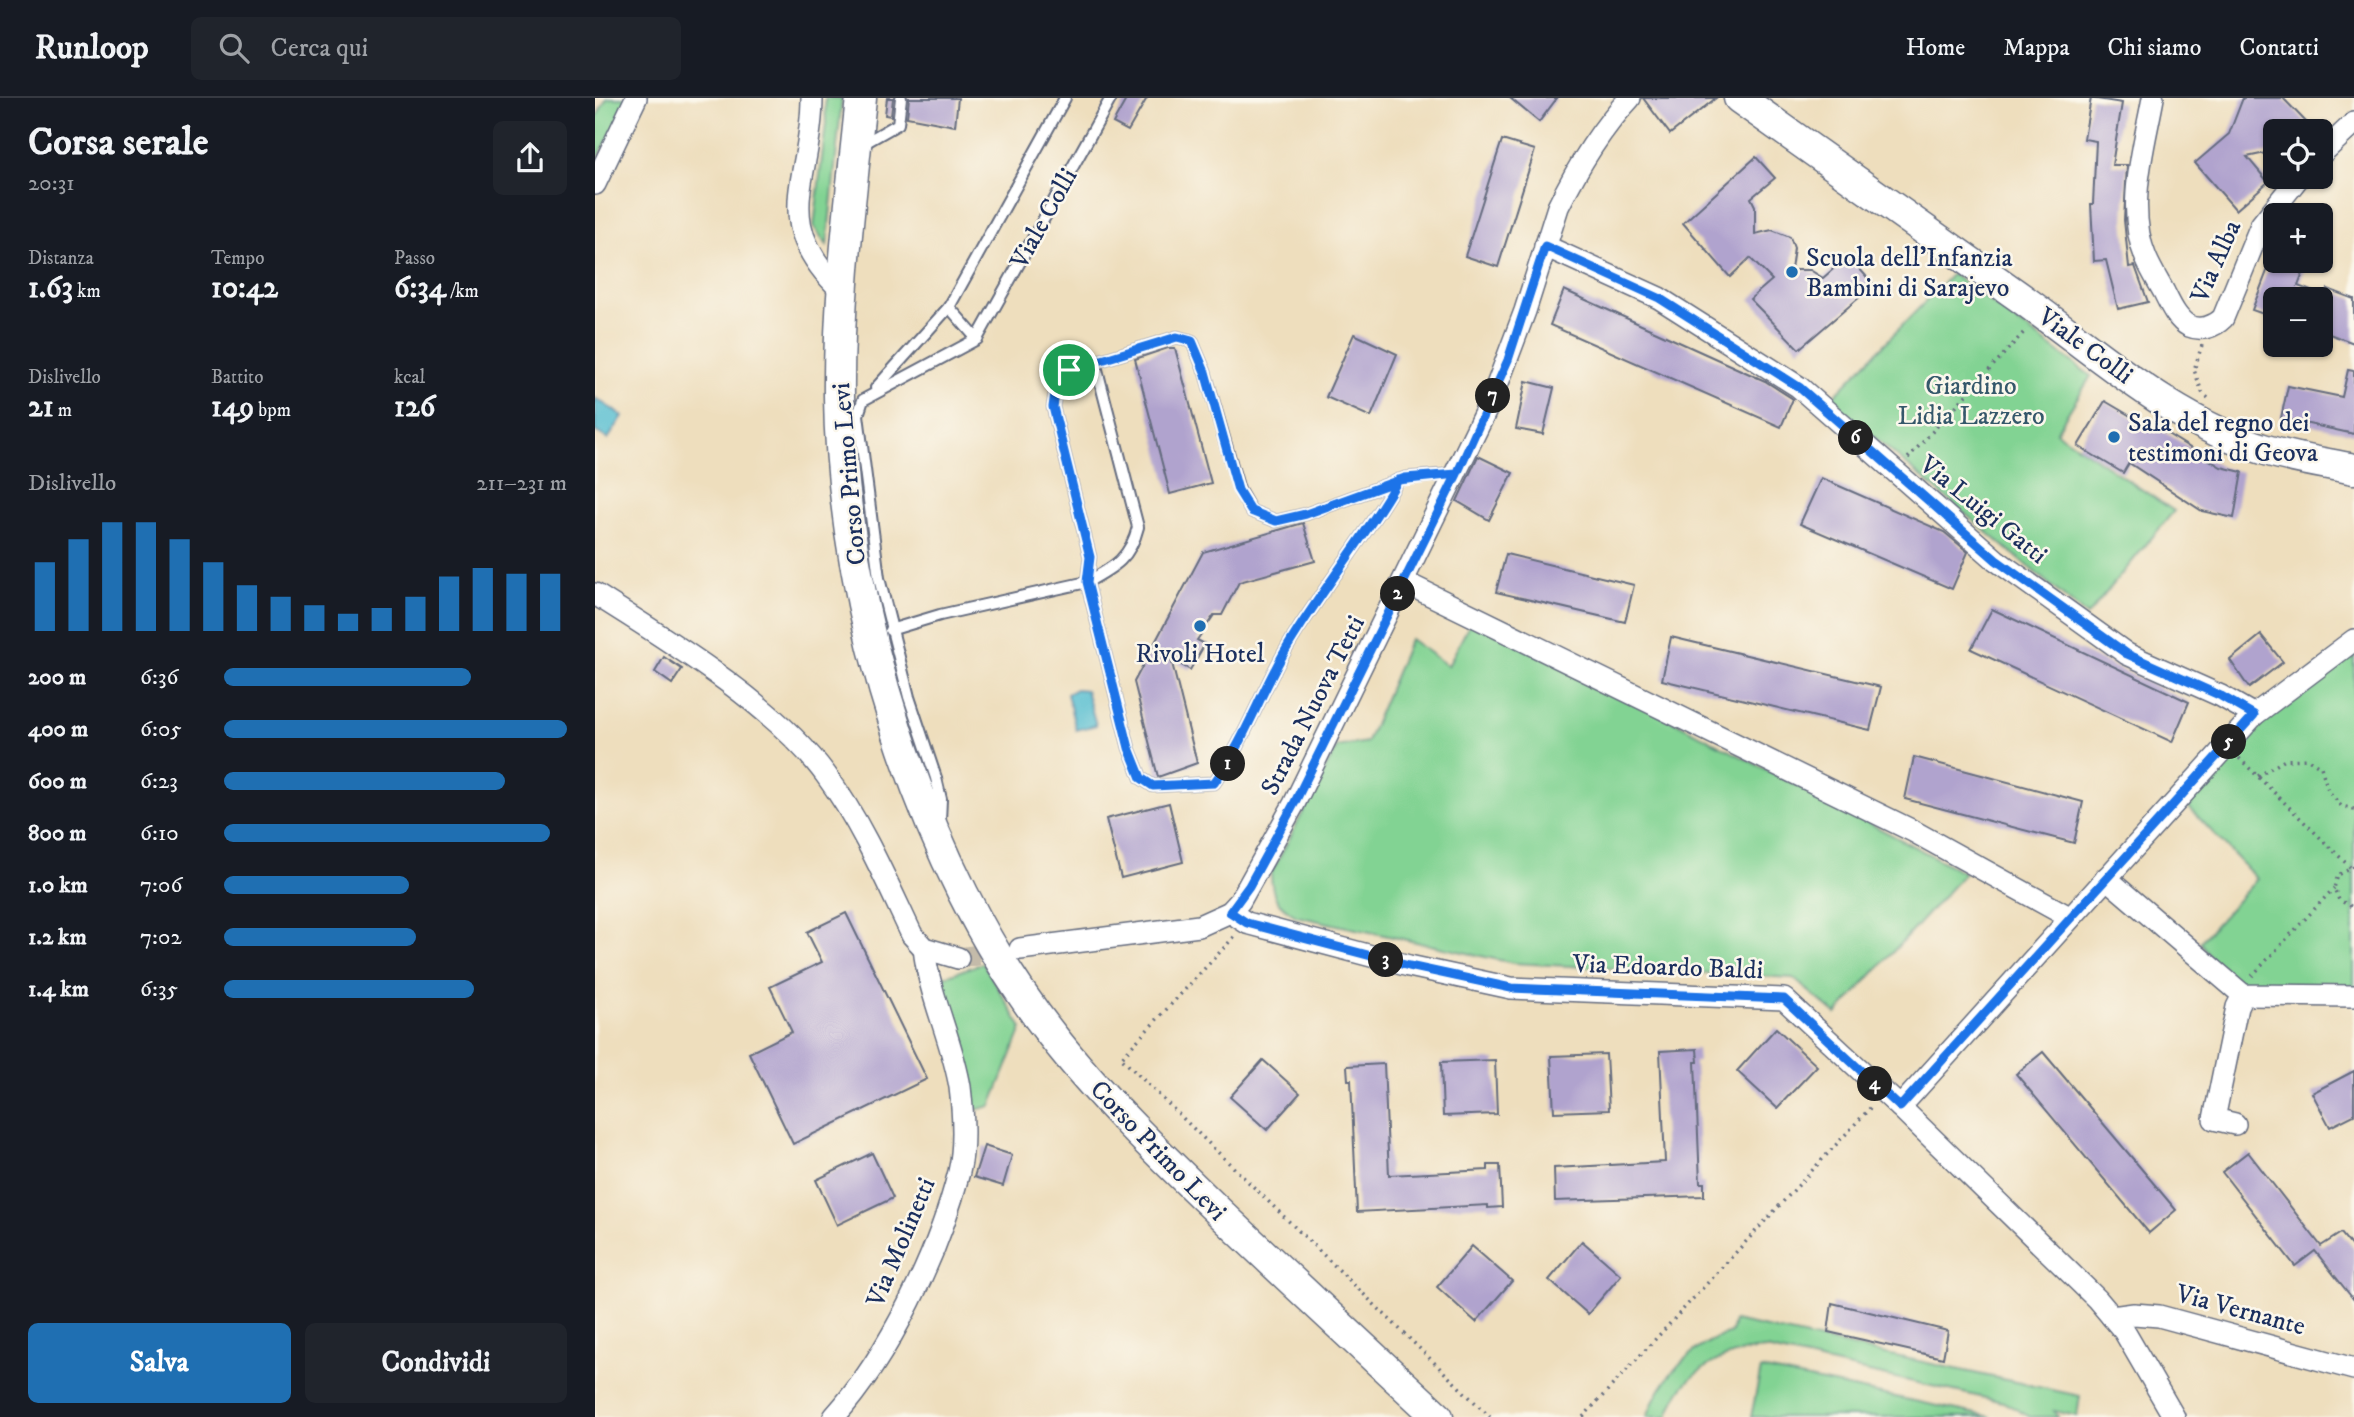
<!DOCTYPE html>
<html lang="it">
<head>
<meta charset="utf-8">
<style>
	body { margin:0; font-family:"IM FELL DW Pica",serif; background:#20242c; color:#f1f3f6; height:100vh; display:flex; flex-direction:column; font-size:26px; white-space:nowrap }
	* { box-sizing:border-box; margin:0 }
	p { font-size:23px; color:#9ea1a6 }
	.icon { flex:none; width:38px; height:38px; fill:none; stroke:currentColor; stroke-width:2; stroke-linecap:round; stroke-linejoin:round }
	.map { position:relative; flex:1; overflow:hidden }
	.panel { display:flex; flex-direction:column; background:#171b24; width:595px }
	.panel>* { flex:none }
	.controls { position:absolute; left:1668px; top:21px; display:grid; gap:14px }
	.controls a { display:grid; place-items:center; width:70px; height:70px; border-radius:10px; background:#171b24; box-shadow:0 2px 5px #0004; font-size:35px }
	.pin { position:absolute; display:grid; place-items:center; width:60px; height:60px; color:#fff; margin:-30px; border:4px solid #fff; border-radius:50%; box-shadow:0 2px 7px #0007 }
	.km { position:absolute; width:35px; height:35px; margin:-18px; border-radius:50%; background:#222; color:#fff; font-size:19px; line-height:35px; text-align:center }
	.round { display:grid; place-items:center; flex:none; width:74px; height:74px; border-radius:10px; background:#20242c }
	.headline { display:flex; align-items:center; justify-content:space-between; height:119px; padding:0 28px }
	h1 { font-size:38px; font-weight:800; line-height:52px }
	.stats { display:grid; grid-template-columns:repeat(3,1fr); gap:10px; height:119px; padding:7px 28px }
	.stats div { display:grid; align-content:center }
	.stats b { font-size:30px; font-weight:800 }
	.stats small { font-size:19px; font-weight:400 }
	.stats p { font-size:19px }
	.chart { height:196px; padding:14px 28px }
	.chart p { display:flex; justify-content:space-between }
	.chart svg { width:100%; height:126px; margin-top:7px; stroke:#1f6fb2; stroke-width:6 }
	.primary-button { display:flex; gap:14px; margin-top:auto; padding:14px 28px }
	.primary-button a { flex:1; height:80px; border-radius:10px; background:#1f6fb2; color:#fff; font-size:28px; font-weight:800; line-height:80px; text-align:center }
	.primary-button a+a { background:#20242c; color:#f1f3f6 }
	ul { padding:0 28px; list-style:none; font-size:23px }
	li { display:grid; grid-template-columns:112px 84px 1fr; align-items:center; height:52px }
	li i { height:18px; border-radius:9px; background:#1f6fb2 }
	header { display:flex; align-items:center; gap:42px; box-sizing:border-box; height:98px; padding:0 35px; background:#171b24; border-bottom:2px solid #363941 }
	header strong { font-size:33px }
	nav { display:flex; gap:38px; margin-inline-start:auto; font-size:24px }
	.search { width:490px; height:63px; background:#20242c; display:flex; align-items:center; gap:18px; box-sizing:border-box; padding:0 24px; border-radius:10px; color:#9ea1a6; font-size:26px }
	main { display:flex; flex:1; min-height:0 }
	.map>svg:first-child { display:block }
	.green { fill:#82d393; stroke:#4e8178; stroke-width:2 }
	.water { fill:#54bdd0; stroke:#387697; stroke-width:2 }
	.building { fill:#b0a3ce }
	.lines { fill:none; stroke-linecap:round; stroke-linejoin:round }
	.street-tunnel { stroke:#c4bbaa; stroke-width:21; stroke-dasharray:21 10; stroke-linecap:butt }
	.lane-casing { stroke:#656c7f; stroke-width:14 }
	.street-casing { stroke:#656c7f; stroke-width:24 }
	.secondary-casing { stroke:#656c7f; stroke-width:33 }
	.path { stroke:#656c7f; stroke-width:3.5; stroke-dasharray:2 5; stroke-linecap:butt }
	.lane { stroke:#fff; stroke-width:10 }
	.street { stroke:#fff; stroke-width:21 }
	.secondary { stroke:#fff; stroke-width:30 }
	.route-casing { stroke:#fff; stroke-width:14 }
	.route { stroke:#1a73e8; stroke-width:9 }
	.poi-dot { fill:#1f6fb2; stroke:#fbf7ec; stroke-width:2.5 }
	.labels { text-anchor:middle; stroke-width:5; stroke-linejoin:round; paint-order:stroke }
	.street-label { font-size:26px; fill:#1b2f5e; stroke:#fbf7ec }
	.poi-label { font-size:26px; fill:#1b2f5e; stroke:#fbf7ec; text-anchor:start }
	.park-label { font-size:26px; fill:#35586b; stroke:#fbf7ec }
</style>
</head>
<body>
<header>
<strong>Runloop</strong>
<div class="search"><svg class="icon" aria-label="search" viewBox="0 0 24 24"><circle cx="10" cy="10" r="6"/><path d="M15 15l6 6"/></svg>Cerca qui</div>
<nav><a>Home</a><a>Mappa</a><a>Chi siamo</a><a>Contatti</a></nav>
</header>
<main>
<section class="panel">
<div class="headline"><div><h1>Corsa serale</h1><p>20:31</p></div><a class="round"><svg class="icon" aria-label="share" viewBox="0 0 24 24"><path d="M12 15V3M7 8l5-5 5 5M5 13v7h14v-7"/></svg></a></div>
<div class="stats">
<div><p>Distanza</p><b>1.63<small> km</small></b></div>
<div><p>Tempo</p><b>10:42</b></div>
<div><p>Passo</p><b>6:34<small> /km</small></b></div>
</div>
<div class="stats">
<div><p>Dislivello</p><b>21<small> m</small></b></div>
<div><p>Battito</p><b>149<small> bpm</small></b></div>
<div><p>kcal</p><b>126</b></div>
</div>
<div class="chart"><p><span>Dislivello</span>211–231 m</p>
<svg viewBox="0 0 160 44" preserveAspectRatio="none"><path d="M5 44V20M15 44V12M25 44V6M35 44V6M45 44V12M55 44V20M65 44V28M75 44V32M85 44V35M95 44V38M105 44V36M115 44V32M125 44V25M135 44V22M145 44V24M155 44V24"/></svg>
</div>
<ul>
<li><b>200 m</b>6:36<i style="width:72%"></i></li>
<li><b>400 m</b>6:05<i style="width:100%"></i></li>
<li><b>600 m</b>6:23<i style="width:82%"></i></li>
<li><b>800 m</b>6:10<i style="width:95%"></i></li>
<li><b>1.0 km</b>7:06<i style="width:54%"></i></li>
<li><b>1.2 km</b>7:02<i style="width:56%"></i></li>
<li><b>1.4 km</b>6:35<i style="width:73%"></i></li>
</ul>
<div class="primary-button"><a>Salva</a><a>Condividi</a></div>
</section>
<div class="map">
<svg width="1759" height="1319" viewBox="0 0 1759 1319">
	<rect width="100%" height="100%" fill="#fbf7ec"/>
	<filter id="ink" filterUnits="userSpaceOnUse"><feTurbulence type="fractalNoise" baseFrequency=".0143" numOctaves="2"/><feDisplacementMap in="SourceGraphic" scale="14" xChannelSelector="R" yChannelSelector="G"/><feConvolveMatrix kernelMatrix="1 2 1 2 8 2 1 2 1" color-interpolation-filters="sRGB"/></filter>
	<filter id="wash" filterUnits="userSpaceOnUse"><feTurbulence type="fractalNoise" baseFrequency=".00686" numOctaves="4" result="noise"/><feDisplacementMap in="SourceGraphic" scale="28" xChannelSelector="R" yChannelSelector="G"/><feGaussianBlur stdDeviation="1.57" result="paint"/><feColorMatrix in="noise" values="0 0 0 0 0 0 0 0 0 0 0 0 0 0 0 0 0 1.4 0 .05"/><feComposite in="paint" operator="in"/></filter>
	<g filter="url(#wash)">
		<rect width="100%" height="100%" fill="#eedebd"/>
		<g class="green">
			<path d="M12,0h24l-36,65v-43z"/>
			<path d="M230,0h17l-15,147 -13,-18 12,-104z"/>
			<path d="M1357,176l139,102 -35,56 118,79 -87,105 -257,-216z"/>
			<path d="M878,519l492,256 -129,141 -43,-36 -280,-15 -217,-47c-20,-12 -24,-19 -25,-42l66,-127 30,-5 43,-103 38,27z"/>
			<path d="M1759,542v355l-121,-5 -33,-48 57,-63 -78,-82 75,-82z"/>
			<path d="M388,865l39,65 -31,78 -20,5 -7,-73 -30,-58z"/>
			<path d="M1139,1223l346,75 -3,20 -23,-5 4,6h-28l-27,-15 -237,-53c-43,2 -86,24 -98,68h-21c14,-39 43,-72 84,-84z"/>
			<path d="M1166,1271l230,48h-240z"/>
		</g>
		<g class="water">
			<path d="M0,300l28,18 -15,23 -13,-8z"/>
			<path d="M481,591l10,1 10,35 -20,5 -9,-36z"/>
		</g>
		<g id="blocks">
			<g class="building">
				<path d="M292,0h6l-2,18 -6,-1z"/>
				<path d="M314,0h49l-3,28 -48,-9z"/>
				<path d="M532,0h20l-19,33 -15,-8z"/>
				<path d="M915,0h47l-18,24z"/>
				<path d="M1048,0h73l-46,36z"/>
				<path d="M1496,0l31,5 -10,62h15l-3,55 5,47 6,-1 13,36 -30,7 -12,-49 -12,1 -3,-57h2l3,-63 -12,-2z"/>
				<path d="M1648,0h40l24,25 -10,8h-22v20l-28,6 21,25 -32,28 -41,-47 34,-29z"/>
				<path d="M907,42l33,10 -37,117 -33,-11z"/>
				<path d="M1161,59l19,21 -24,20 4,8v28l17,-4 18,7 4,11 -3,22h19l13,8 25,-22 26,29 -75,64 -49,-50 22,-19 -22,-22 -20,19 -47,-54z"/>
				<path d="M1676,163h37l-10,25 26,10 4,-7 26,10v44l-33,-12v-32h-46v19l-23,-8z"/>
				<path d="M969,192l201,91 28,18 -12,28 -231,-102z"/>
				<path d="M759,236l43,20 -26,63 -45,-20z"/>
				<path d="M573,250h7l36,135 -41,11 -35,-135z"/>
				<path d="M1753,272l6,1v63l-73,-16 7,-32 54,11z"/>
				<path d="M931,283l28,7 -11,46 -27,-5z"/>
				<path d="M1510,303l51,30 2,-3 63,39 21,5 -8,46 -32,-7 -73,-48 -6,10 -45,-27z"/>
				<path d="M883,358l35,17 -24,47 -32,-19z"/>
				<path d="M1226,380l123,54 24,20 -16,37 -152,-65z"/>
				<path d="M708,425l12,38 -76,21 -17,33h-8l-17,25 8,4 -15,26 -19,-11 26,104 -39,14 -24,-95 69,-130z"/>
				<path d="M911,456l128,31 -9,37 -129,-30z"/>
				<path d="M1397,511l197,93 -17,40 -201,-93z"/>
				<path d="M1666,537l22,27 -34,26 -19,-28z"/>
				<path d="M1076,539l210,50 -11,43 -208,-50z"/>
				<path d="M69,559l18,12 -10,15 -17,-12z"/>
				<path d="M1319,659l169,45 -9,41 -169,-44z"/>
				<path d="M574,705l14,59 -62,16 -15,-59z"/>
				<path d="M251,815l81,166 -134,65 -44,-91 43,-21 -22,-45 52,-25 -15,-30z"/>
				<path d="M1181,930l41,38 -40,42 -40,-37z"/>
				<path d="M1102,951l1,13h-3l5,121h4v13l-149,5 -1,-33 111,-6 -5,-111z"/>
				<path d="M1448,954l133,158 -27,23 -133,-159z"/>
				<path d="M1011,956l3,56 -55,2 -3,-56z"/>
				<path d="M668,962l37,33 -33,37 -37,-33z"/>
				<path d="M900,962l2,54 -54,2 -2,-54z"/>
				<path d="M789,966l5,111 99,-5v-5h12l2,42 -14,1v-3l-131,7 -6,-132h-3l-1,-14z"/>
				<path d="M1759,973v44l-24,12 -18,-34z"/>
				<path d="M389,1048l28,9 -9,31 -29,-9z"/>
				<path d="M1653,1054l73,94 20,-13 13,16v51l-39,-49 -20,15 -73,-94z"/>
				<path d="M277,1055l21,45 -56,27 -21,-45z"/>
				<path d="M987,1143l39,34 -33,39 -39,-34z"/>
				<path d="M877,1148l40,35 -36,41 -39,-35z"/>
				<path d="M1237,1205l116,28 -5,27 -115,-26z"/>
			</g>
		</g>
	</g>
	<g filter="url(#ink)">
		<use href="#blocks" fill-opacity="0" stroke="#656c7f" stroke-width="2"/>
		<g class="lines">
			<path class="street-tunnel" d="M363,860l49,-7"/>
			<defs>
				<g id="lane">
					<path d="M470,0l-116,209 28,32 134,-241"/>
					<path d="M266,47l37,-21 3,-26"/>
					<path d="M500,264l43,165c-8,32 -24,40 -51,55l42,166 12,30 12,8 61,-3c31,-42 47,-92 74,-137 34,-57 77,-108 110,-166"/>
					<path d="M281,290l73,-81"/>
					<path d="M295,532l50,-15 147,-33 3,-25 -37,-150 4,-26 12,-11 108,-33 15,4 13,31 34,118 12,21 25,10 30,-7 99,-36 49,-4"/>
					<path d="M345,723l1,-22 -5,-21 -27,-81 -30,-119 -21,-163 5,-15 114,-61"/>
				</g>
				<g id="street">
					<path d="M217,0c0,83 -44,122 29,192"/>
					<path d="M1558,0c-9,50 -28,111 -7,160 5,12 12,23 18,34 6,12 13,28 25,34 12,5 25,1 34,-8l38,-93 38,-48"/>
					<path d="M1726,56l33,-31"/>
					<path d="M0,86l41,-86"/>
					<path d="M950,148l114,52 140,89 197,173 131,94 94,42 33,19"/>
					<path d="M809,484l509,249 156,86"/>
					<path d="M0,496c73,46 180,111 231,181 36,49 60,105 86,160l12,13 34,10"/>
					<path d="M1511,780l137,117 111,1"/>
					<path d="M635,814l17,11 162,43 102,22 273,11 116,108 197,192 27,32 50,86"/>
					<path d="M425,851l179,-23 31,-14 10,-11 54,-97 199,-408 32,-85 33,-104c19,-39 42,-77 72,-109"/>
					<path d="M1305,1009l354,-392 100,-75"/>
					<path d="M1640,1026l-21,-5 23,-112 6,-12"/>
					<path d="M1517,1219l22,-3 25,2 195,53"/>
					<path d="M239,1319c55,-61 105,-165 125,-245 6,-25 4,-60 1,-85 -8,-48 -31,-91 -36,-139"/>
				</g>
				<g id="secondary">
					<path d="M266,0c-10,99 -23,198 -22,298 2,209 82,473 212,638 49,63 106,118 163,173 74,71 149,140 224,210"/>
					<path d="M1144,0c91,65 182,129 272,193 82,57 157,130 255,159 29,9 59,13 88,19"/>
				</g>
			</defs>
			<use href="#lane" class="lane-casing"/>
			<use href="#street" class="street-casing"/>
			<use href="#secondary" class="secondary-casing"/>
			<g class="path">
				<path d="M1607,247l-8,25 8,22 9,9"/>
				<path d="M1313,360l118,-128"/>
				<path d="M1644,660l111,109"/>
				<path d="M1663,678l27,-16 23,-1 13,8 7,23 13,16 13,3"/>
				<path d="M1759,769l-16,8 -4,13 5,12 15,8"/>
				<path d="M639,839l-113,121 369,359"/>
				<path d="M1657,878l82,-88"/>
				<path d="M988,1319l288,-310"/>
			</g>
			<use href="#lane" class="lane"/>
			<use href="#street" class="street"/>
			<use href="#secondary" class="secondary"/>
		</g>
	</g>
	<g class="lines" filter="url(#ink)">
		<defs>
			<path id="route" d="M474,272l-12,11 -4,26 37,150 -3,25 42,166 12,30 12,8 61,-3c31,-42 47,-92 74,-137 34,-57 77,-108 110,-166l59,-6 -163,330 -45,82 -19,26 17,11 162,43 102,22 273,11 116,108 354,-392 -33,-19 -94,-42 -131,-94 -197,-173 -140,-89 -114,-52 -37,114 -51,114 -52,4 -99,36 -30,7 -25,-10 -13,-21 -33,-118 -13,-31 -15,-4 -108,33"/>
		</defs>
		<use href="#route" class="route-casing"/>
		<use href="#route" class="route"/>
	</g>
	<g class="poi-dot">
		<circle cx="1197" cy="174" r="7"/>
		<circle cx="1519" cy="339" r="7"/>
		<circle cx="605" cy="528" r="7"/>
	</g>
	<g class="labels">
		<g class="street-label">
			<text transform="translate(448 120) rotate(-61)" y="9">Viale Colli</text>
			<text transform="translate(1620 163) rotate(-66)" y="9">Via Alba</text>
			<text transform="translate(1491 247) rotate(36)" y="9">Viale Colli</text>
			<text transform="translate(253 376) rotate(-95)" y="9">Corso Primo Levi</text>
			<text transform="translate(1389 411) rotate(39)" y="9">Via Luigi Gatti</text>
			<text transform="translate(717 607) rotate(-63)" y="9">Strada Nuova Tetti</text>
			<text transform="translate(1073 868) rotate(2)" y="9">Via Edoardo Baldi</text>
			<text transform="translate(564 1052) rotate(46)" y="9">Corso Primo Levi</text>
			<text transform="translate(305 1144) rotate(-67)" y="9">Via Molinetti</text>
			<text transform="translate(1646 1211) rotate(15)" y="9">Via Vernante</text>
		</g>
		<g class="poi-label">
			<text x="1211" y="168">Scuola dell'Infanzia<tspan x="1211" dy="30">Bambini di Sarajevo</tspan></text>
			<text x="1533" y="333">Sala del regno dei<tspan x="1533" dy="30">testimoni di Geova</tspan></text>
			<text x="605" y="564" text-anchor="middle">Rivoli Hotel</text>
		</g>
		<g class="park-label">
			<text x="1376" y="296">Giardino<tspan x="1376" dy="30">Lidia Lazzero</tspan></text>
		</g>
	</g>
</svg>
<div class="controls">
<a><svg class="icon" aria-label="locate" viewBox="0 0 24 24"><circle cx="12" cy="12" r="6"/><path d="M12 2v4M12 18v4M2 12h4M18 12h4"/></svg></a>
<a>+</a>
<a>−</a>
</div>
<div class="pin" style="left:474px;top:272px;background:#1e9e55"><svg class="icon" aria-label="arrive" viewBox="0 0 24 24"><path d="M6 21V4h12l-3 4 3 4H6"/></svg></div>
<b class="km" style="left:633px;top:666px">1</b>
<b class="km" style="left:803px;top:496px">2</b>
<b class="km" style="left:791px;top:862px">3</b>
<b class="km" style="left:1280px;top:986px">4</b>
<b class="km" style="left:1634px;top:644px">5</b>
<b class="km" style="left:1261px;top:340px">6</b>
<b class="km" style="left:898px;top:298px">7</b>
</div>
</main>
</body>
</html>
